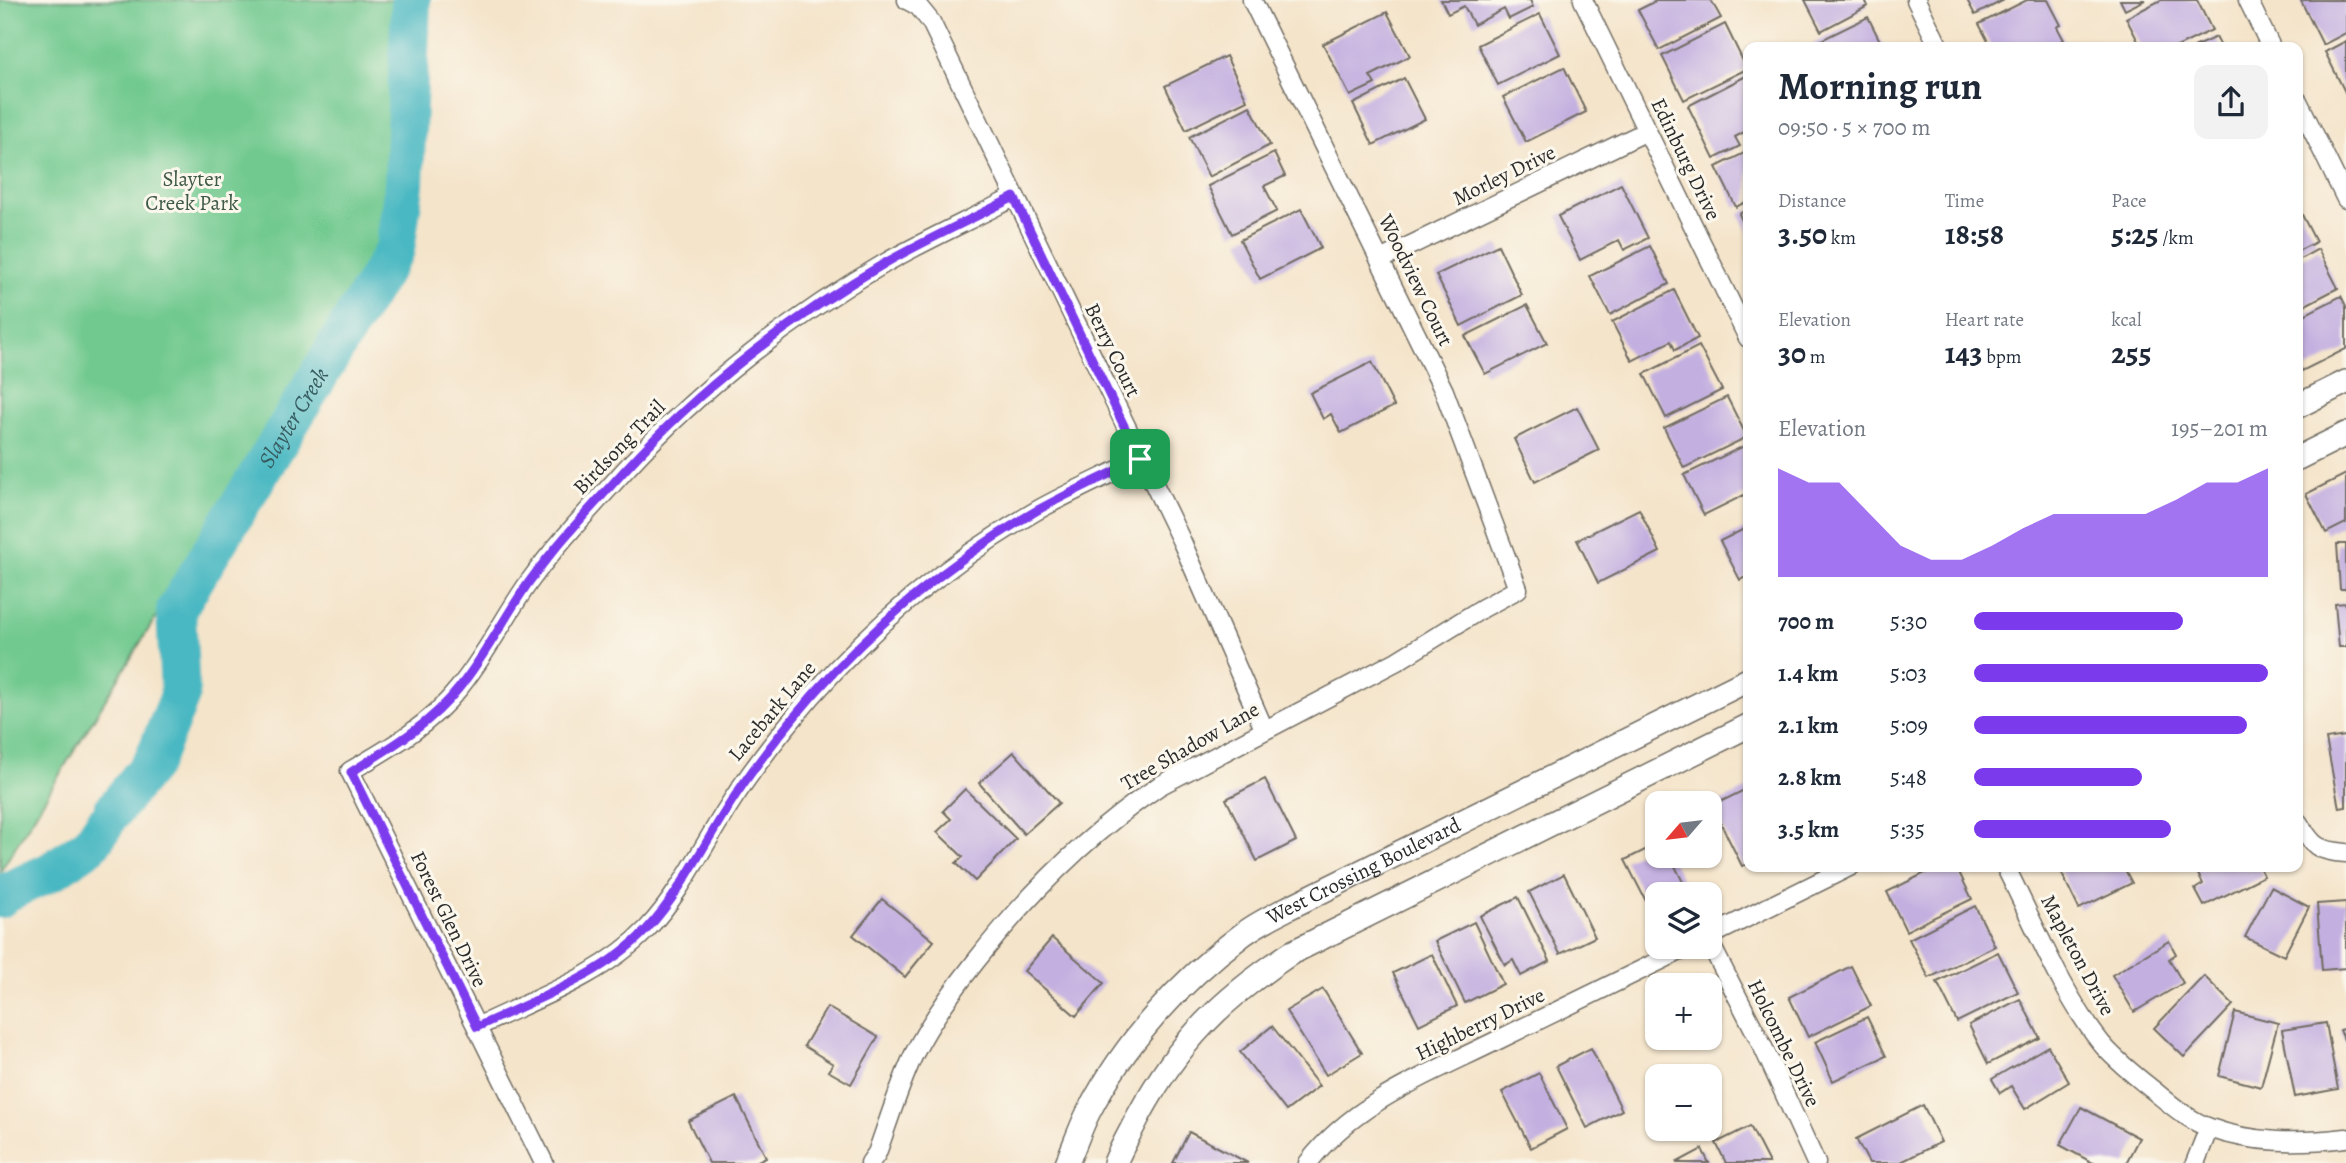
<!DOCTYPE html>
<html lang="en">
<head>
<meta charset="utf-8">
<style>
	body { margin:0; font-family:Alegreya,serif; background:#f2f2f3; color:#1f2937; height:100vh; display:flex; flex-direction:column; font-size:26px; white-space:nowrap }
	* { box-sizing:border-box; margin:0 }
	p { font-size:23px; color:#747a83 }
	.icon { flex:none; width:38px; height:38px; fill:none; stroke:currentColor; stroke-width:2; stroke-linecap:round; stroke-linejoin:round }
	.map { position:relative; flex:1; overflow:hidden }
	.panel { position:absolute; left:1743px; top:42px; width:560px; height:830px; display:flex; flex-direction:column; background:#fff; border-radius:14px; box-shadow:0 2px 5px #0004 }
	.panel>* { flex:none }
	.needle { width:46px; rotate:242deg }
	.controls { position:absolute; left:1645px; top:791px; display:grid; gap:14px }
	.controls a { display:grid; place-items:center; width:77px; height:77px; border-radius:14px; background:#fff; box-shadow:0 2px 5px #0004; font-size:35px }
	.pin { position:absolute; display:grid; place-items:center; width:60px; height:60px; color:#fff; margin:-30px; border-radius:14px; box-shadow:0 4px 10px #0006 }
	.round { display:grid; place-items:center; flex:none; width:74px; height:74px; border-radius:14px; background:#f2f2f3 }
	.head { display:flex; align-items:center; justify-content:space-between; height:119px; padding:0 35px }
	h1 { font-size:38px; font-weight:700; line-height:52px }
	.metrics { display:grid; grid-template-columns:repeat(3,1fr); gap:10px; height:119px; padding:7px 35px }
	.metrics div { display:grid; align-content:center }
	.metrics b { font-size:30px; font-weight:700 }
	.metrics small { font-size:19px; font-weight:400 }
	.metrics p { font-size:19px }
	.chart { height:196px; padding:14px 35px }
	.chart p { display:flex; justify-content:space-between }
	.chart svg { width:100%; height:126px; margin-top:7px; fill:#7c3aed; opacity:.7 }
	ul { padding:0 35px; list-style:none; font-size:23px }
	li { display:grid; grid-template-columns:112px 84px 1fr; align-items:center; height:52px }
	li i { height:18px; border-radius:9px; background:#7c3aed }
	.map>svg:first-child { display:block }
	.green { fill:#71c98f; stroke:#4e7a5d; stroke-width:2 }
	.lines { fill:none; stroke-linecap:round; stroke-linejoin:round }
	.river { stroke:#4ab8c2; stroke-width:40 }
	.building { fill:#c4b0e0 }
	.minor-casing { stroke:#716c63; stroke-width:21 }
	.tertiary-casing { stroke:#716c63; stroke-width:26 }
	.minor { stroke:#fff; stroke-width:18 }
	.tertiary { stroke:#fff; stroke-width:23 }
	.route-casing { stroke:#fff; stroke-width:14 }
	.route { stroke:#7c3aed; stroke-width:9 }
	.labels { text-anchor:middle; stroke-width:6; stroke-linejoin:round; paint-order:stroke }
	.street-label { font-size:21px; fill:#2b2b2b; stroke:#fbf7ec }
	.park-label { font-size:21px; fill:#405a49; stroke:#fbf7ec }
	.water-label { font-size:23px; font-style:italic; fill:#365c60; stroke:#fbf7ec }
</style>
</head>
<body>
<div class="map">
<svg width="2346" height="1163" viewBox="0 0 2346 1163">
	<rect width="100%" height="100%" fill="#fbf7ec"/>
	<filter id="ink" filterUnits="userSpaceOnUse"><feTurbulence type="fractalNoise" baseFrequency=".0143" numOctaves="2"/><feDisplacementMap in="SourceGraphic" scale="14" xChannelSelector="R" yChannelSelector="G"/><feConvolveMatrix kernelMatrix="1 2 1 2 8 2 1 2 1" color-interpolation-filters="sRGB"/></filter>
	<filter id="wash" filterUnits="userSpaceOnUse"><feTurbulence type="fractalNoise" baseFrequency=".00686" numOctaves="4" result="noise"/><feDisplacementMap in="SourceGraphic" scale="28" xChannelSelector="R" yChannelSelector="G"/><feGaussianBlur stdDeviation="1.57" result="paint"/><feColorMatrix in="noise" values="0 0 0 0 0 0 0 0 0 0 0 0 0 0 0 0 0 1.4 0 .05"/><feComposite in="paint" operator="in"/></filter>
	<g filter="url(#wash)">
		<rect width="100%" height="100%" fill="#f4e4ca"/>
		<path class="green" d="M0,0h402l-11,233 -391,639z"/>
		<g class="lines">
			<g class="river">
				<path id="s1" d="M113,811l40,-49 27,-66 -4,-86 219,-360 9,-65 7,-185"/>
				<path d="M0,898l3,-4 49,-23 39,-27 14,-21"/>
			</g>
		</g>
		<g id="blocks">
			<g class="building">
				<path d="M1441,0h89l3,7 -24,12 -5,-10 -30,16 -10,-19 -16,8z"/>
				<path d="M1658,0h53l10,18 -62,32 -21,-40z"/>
				<path d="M1805,0h60l3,6 -47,25z"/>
				<path d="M1967,0h37l-29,15z"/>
				<path d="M2027,0h21l13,25 -4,2 7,13 -15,7h-58l-12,-23z"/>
				<path d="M2120,0h25l-20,10z"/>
				<path d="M2161,0h36l15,30 -35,17h-36l-15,-29z"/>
				<path d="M2303,0h43v33l-23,12 -22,-44z"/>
				<path d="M1387,12l23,44 -40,20 5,8 -25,12 -27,-52z"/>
				<path d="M1540,14l20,40 -62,31 -20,-40z"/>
				<path d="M1868,17l15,30h-69l-1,-3z"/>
				<path d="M1725,24l22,45 -63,31 -22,-44z"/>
				<path d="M2216,37l5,10h-27z"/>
				<path d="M2346,41v53l-21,-42z"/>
				<path d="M1226,56l21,44 -61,30 -21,-44z"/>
				<path d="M1564,67l22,45 -60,30 -23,-45z"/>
				<path d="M1748,75v55l-13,7 5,9 -26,13 -26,-53z"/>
				<path d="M1404,78l21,41 -52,26 -20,-41z"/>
				<path d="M1250,106l20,39 -61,32 -20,-40z"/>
				<path d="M1748,151v50l-12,6 -20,-40z"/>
				<path d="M1274,153l11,23 -21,10 13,25 -45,23 -24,-48z"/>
				<path d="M1621,184l27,54 -24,12 -5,-10 -39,20 -22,-44z"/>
				<path d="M2298,207l18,35 -18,9z"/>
				<path d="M1301,209l20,39 -61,31 -20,-39z"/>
				<path d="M1748,209v24l-9,-19z"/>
				<path d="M1498,245l24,50 -61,31 -25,-51z"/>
				<path d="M1650,246l19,38 -59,31 -20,-39z"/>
				<path d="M2318,249l20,39 -40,21v-49z"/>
				<path d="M1674,290l24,48 -23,12 -4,-9 -39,20 -20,-39z"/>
				<path d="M2341,296l5,10v43l-44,22 -4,-9v-44z"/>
				<path d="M1527,305l20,38 -62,31 -20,-38z"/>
				<path d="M1699,346l23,44 -56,28 -22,-44z"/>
				<path d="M1372,362l22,44 -53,27 -10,-19 -8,5 -13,-26z"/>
				<path d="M1727,397l20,40 -63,31 -20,-40z"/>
				<path d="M1577,407l22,43 -64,32 -21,-43z"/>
				<path d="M1748,444v59l-4,-8 -40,20 -20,-40z"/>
				<path d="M2346,474v49l-20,10 -20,-39z"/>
				<path d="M1639,509l21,43 -62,31 -21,-43z"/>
				<path d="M1748,527v49l-8,4 -20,-39z"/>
				<path d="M2337,544h9v45h-6z"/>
				<path d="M2346,603v44h-7l-4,-43z"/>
				<path d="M2346,736v71l-7,1 -13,-69z"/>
				<path d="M1014,752l45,51 -35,31 -45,-51z"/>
				<path d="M1265,779l31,62 -39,20 -31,-62z"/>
				<path d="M1748,788v76l-6,2 -30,-60z"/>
				<path d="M965,789l51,50 -41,42 -19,-18 7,-6 -26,-25 14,-13 -8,-8z"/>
				<path d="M1657,844v12h13l18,36 -31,2v14l-6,3 -26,-51z"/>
				<path d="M1939,866h17l16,33 -66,32 -19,-39z"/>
				<path d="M2068,866h55l9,17 -53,26 -19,-39z"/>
				<path d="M2194,866h65l5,10 -60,30 -9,-17 8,-5z"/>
				<path d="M1564,874l31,63 -35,17 -31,-62z"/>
				<path d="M2271,887l38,20 -25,49 -39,-19z"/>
				<path d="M1518,897l32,64 -29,15 -8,-16 -8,5 -25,-49z"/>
				<path d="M882,899l52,42 -29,36 -52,-42z"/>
				<path d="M2346,902v66l-24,2 -5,-66z"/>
				<path d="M1975,906l20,40 -66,32 -20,-39z"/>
				<path d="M1474,922l29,62 -38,19 -30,-62z"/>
				<path d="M1052,938l52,45 -28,33 -52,-45z"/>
				<path d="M2169,941l7,13 -7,5 14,24 -49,29 -22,-37z"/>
				<path d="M1998,952l20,40 -61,30 -20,-40z"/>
				<path d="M1432,954l25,52 -38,19 -26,-52z"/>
				<path d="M1851,966l20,40 -63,31 -19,-40z"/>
				<path d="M2204,976l29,29 -49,52 -30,-29z"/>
				<path d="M1323,989l39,64 -36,22 -40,-64z"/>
				<path d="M2020,999l20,39 -52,26 -19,-39z"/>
				<path d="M827,1007l51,30 -27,47 -23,-13 5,-7 -29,-18z"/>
				<path d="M2235,1012l43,11 -17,64 -42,-11z"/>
				<path d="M1867,1017l19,39 -53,25 -18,-39z"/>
				<path d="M2326,1023l12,66 -43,8 -13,-67z"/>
				<path d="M1272,1026l47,60 -33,25 -46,-59z"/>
				<path d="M2346,1028v17l-6,-15z"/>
				<path d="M2048,1046l21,36 -44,27 -14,-23 -11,7 -8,-14z"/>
				<path d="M1591,1048l31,62 -35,18 -31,-62z"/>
				<path d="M1539,1073l28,56 -36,19 -29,-56z"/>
				<path d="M736,1097l30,60 -12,6h-45l-21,-42z"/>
				<path d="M1923,1105l18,37 -42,21h-30l-13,-24z"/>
				<path d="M2081,1107l58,31 -13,25h-33l-33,-18z"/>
				<path d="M1750,1126l19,37h-43l-10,-20z"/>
				<path d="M1189,1132l59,31h-75z"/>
				<path d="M1702,1149l7,14h-33z"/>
			</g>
		</g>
	</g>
	<g filter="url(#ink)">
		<use href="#blocks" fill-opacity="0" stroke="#716c63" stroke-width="2"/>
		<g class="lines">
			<defs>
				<g id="minor">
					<path d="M907,0l11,6 13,16 251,520 82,187"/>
					<path d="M1583,0l165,338"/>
					<path d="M1916,0l23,47"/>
					<path d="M2248,0l23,47"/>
					<path d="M2298,101l48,98"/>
					<path d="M1380,260l267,-129"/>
					<path d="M2298,822c15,24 19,29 48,31"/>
					<path d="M2005,866c29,57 57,128 96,177 14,17 31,30 47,43 19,15 39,34 62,42 43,16 91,15 136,10"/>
					<path d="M1710,936l141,-70"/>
					<path d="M1710,943l53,104 53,116"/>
					<path d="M477,1027c57,-28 125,-51 170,-98 32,-34 54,-79 79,-119 25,-40 55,-78 86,-114 64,-74 140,-136 224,-185 34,-19 70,-35 105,-52"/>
					<path d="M544,1163l-194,-392c40,-23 80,-46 109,-83 27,-33 46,-72 70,-106 29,-40 64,-76 97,-113 74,-81 166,-152 261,-207 41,-23 85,-43 127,-65"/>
					<path d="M870,1163l7,-10c12,-33 22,-67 37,-99 17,-34 39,-64 62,-93 53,-68 112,-127 183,-175l238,-125 86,-53 35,-19 -74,-198 -192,-391"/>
					<path d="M1308,1163c47,-62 124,-90 192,-124 62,-31 125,-61 188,-92"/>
					<path d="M2195,1163l14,-35"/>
				</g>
				<g id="tertiary">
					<path d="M2298,406l48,-24"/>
					<path d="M2298,458l48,-24"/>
					<path id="s2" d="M1067,1163c7,-16 13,-34 21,-50 36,-70 91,-131 154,-178 14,-11 31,-19 46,-27l460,-228"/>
					<path d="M1115,1163c7,-17 16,-32 24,-48 40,-74 83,-116 152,-162l457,-227"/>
				</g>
			</defs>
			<use href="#minor" class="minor-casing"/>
			<use href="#tertiary" class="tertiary-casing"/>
			<use href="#minor" class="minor"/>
			<use href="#tertiary" class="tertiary"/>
		</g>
	</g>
	<g class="lines" filter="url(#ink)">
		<defs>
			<path id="route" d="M1014,197l126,262c-34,17 -70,33 -104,52 -84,49 -160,112 -224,185 -31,36 -61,74 -86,114 -25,40 -47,85 -79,119 -44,47 -113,71 -170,98l-126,-255c39,-24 79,-47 108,-84 27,-33 46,-72 70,-106 29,-40 64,-76 97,-113 74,-81 166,-152 261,-207 41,-23 85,-43 127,-65z"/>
		</defs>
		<use href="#route" class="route-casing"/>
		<use href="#route" class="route"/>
	</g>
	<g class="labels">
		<g class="street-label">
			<text transform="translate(1686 159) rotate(64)" y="7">Edinburg Drive</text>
			<text transform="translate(1504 175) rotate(-26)" y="7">Morley Drive</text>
			<text transform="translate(1416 280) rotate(64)" y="7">Woodview Court</text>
			<text transform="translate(1113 350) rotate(64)" y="7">Berry Court</text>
			<text transform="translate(619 447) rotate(-46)" y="7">Birdsong Trail</text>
			<text transform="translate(772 711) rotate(-50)" y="7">Lacebark Lane</text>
			<text transform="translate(1190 746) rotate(-30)" y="7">Tree Shadow Lane</text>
			<text dy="7" stroke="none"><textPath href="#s2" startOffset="429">West Crossing Boulevard</textPath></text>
			<text transform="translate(449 919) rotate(64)" y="7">Forest Glen Drive</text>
			<text transform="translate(2078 955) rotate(62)" y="7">Mapleton Drive</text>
			<text transform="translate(1480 1024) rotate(-26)" y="7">Highberry Drive</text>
			<text transform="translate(1784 1043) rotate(64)" y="7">Holcombe Drive</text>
		</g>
		<g class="park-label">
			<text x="192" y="186">Slayter<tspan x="192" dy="24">Creek Park</tspan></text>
		</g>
		<g class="water-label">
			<text dy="8" stroke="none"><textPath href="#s1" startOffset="446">Slayter Creek</textPath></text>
		</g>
	</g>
</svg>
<div class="controls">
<a><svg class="needle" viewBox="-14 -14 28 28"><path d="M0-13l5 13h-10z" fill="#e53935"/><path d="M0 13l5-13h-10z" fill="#747a83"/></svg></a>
<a><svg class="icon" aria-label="layers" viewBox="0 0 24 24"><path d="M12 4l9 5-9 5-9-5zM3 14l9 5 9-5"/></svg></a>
<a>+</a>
<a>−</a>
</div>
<div class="pin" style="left:1140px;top:459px;background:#1e9e55"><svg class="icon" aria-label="arrive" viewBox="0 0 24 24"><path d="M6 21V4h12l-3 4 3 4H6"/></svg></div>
<section class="panel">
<div class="head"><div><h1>Morning run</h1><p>09:50 · 5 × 700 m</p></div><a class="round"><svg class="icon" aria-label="share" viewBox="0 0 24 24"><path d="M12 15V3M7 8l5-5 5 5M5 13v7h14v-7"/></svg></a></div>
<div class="metrics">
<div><p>Distance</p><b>3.50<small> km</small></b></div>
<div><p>Time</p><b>18:58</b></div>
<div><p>Pace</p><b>5:25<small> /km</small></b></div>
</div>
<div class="metrics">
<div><p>Elevation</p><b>30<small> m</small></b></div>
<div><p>Heart rate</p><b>143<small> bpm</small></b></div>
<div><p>kcal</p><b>255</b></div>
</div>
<div class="chart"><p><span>Elevation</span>195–201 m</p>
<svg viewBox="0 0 160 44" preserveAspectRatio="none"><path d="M0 44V6L10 11L20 11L30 22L40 33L50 38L60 38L70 33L80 27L90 22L100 22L110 22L120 22L130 17L140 11L150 11L160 6V44z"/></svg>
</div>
<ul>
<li><b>700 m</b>5:30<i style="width:71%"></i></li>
<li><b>1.4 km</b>5:03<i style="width:100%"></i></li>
<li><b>2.1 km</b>5:09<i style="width:93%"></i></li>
<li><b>2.8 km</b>5:48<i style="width:57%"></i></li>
<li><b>3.5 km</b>5:35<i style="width:67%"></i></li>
</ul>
</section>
</div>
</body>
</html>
